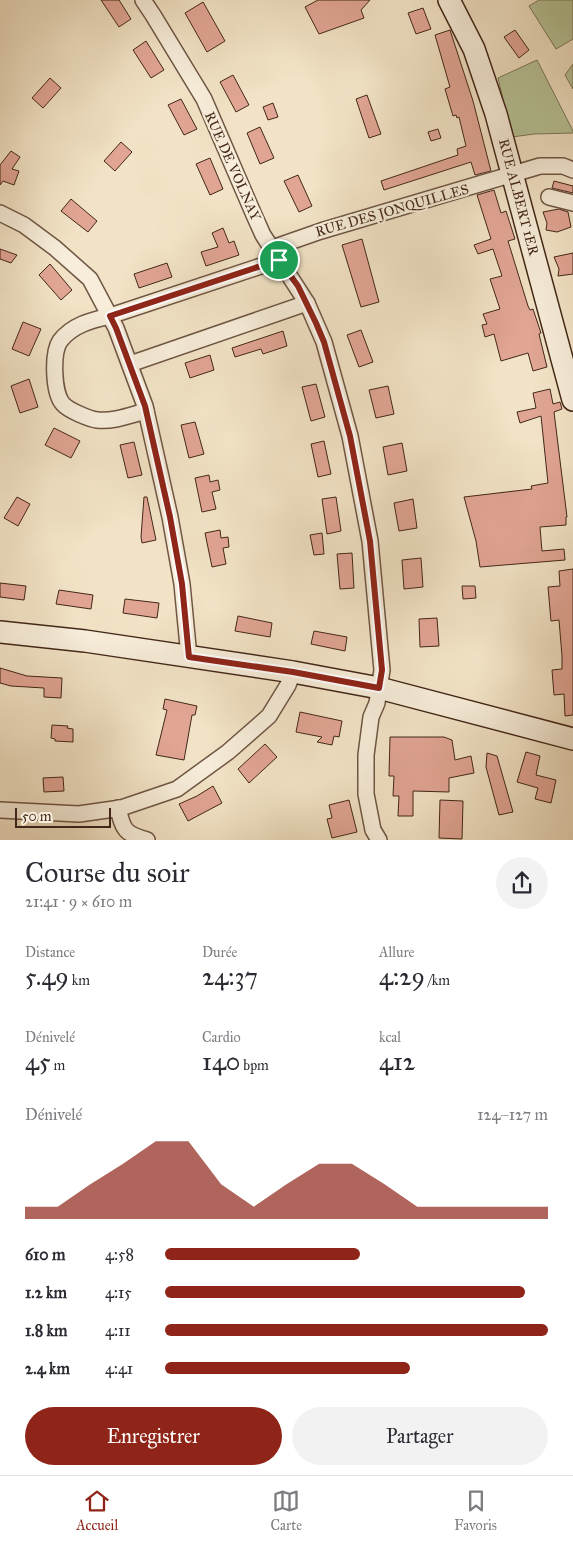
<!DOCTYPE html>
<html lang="fr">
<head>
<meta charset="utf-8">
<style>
	body { margin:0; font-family:"IM FELL Great Primer",serif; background:#f2f2f3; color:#2b2b33; height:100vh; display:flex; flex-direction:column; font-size:19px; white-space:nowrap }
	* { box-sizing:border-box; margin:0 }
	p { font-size:16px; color:#7c7c81 }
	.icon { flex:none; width:28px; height:28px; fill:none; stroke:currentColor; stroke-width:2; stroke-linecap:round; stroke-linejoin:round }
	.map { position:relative; height:840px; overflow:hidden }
	.drawer { display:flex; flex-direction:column; background:#fff; flex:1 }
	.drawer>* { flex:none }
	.scale { position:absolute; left:15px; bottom:12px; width:96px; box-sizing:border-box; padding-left:5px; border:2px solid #432718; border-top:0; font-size:14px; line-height:18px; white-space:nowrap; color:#432718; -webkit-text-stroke:4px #f7edda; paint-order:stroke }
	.pin { position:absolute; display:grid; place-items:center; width:42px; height:42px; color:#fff; margin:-21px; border:2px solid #fff; border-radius:50%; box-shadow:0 1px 5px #0007 }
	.round { display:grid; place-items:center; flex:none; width:52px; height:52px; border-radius:26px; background:#f2f2f3 }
	.overview { display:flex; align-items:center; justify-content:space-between; height:85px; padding:0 25px }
	h1 { font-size:28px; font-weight:600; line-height:38px }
	.figures { display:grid; grid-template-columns:repeat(3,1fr); gap:8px; height:85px; padding:5px 25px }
	.figures div { display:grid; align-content:center }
	.figures b { font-size:25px; font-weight:600 }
	.figures small { font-size:14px; font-weight:400 }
	.figures p { font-size:14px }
	.chart { height:140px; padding:10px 25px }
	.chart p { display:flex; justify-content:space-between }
	.chart svg { width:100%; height:90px; margin-top:5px; fill:#8f2418; opacity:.7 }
	.primary-button { display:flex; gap:10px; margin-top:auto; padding:10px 25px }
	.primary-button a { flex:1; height:58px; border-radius:30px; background:#8f2418; color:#fff; font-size:20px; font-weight:600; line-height:58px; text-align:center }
	.primary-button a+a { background:#f2f2f3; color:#2b2b33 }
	ul { padding:0 25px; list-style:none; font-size:16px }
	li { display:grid; grid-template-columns:80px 60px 1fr; align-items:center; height:38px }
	li i { height:12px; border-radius:6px; background:#8f2418 }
	.tab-bar { display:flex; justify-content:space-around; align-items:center; height:70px; border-top:1px solid #e1e1e2; background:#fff; font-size:14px; color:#7c7c81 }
	.tab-bar a { display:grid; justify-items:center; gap:2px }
	.tab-bar .current { color:#8f2418 }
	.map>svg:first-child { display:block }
	.green { fill:#b7c498; stroke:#7d7658 }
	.building { fill:#e1a594; stroke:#432718 }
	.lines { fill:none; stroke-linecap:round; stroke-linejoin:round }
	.street-casing { stroke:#6f5644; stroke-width:18 }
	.secondary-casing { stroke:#432718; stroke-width:24 }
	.street { stroke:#f7edda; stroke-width:15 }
	.secondary { stroke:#f7edda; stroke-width:21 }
	.route-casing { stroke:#fff; stroke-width:10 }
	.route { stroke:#8f2418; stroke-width:6 }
	.labels { text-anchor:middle; stroke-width:4.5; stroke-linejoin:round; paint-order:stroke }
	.street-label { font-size:14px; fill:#432718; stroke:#f7edda }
</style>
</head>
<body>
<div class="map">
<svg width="573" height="840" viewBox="0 0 573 840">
	<rect width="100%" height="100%" fill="#f2e3c6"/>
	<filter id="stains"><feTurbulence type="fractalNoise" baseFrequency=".004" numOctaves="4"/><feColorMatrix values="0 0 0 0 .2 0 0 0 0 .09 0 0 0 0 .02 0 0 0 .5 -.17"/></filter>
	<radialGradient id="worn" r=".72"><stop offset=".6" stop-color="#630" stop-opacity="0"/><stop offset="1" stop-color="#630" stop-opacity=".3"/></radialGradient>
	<g class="green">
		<path d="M539,0h34v39l-17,10 -27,-43z"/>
		<path d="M537,60l36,71v2l-39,1 -22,3 -14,-59z"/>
		<path d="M573,64v25l-8,-14z"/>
	</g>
	<g class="building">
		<path d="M101,0h18l12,19 -12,8z"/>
		<path d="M318,0h52l-9,10 3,8 -45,16 -14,-27z"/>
		<path d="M203,2l22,39 -18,11 -22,-39z"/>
		<path d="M423,8l8,21 -15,5 -8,-21z"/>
		<path d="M450,30l23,71 18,70 -16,4 -4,-13 -87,28 -3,-9 77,-26 -1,-6 9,-3 -7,-29 -2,1 -1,-3 -3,1 -8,-27 5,-2 -15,-52z"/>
		<path d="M515,30l14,20 -10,8 -15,-21z"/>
		<path d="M146,41l18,29 -13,8 -18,-28z"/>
		<path d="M233,75l16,30 -13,7 -16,-30z"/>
		<path d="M50,78l11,10 -18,20 -11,-10z"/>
		<path d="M367,95l14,39 -12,4 -13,-39z"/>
		<path d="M181,99l16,30 -13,6 -16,-30z"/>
		<path d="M273,103l5,14 -10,3 -5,-13z"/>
		<path d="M260,127l14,31 -14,6 -13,-31z"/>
		<path d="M438,129l3,9 -10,3 -3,-9z"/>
		<path d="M121,142l11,10 -17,19 -11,-10z"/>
		<path d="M11,151l9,6 -8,12 7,2 -5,14 -11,-4 -3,4v-20z"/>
		<path d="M210,158l13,31 -13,6 -14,-31z"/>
		<path d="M298,175l14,31 -13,6 -15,-31z"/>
		<path d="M554,181l19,5v7l-21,-5z"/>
		<path d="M494,190l7,23 5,-2 9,28 -7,2 20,65 2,4 3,-1 8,24 -2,1 8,33 -14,4 -5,-18 -27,8 -7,-27 -9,3 -3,-12 5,-1 -4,-10 17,-5 -10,-30 12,-3 -9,-27 -15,5 -4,-9 17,-6 -14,-44z"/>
		<path d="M71,199l26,22 -9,11 -27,-21z"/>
		<path d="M559,209l9,3 3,15 -14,5 -11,-2 1,-7 -4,-11z"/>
		<path d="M223,228l6,15 5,-2 5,14 -33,11 -5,-14 17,-5 -6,-14z"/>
		<path d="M362,239l17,63 -18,5 -19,-62z"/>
		<path d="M0,249l17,6 -6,8 -11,-4z"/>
		<path d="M573,253v21l-15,2 1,-7 -5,-12z"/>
		<path d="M167,263l5,14 -33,11 -5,-14z"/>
		<path d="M50,264l22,26 -11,10 -22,-25z"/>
		<path d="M23,322l18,7 -12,27 -17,-7z"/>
		<path d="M361,330l12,32 -14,5 -12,-32z"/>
		<path d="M283,331l4,15 -24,8 -2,-5 -26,8 -3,-9z"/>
		<path d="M210,355l4,15 -24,8 -5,-15z"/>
		<path d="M29,379l9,28 -18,6 -9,-27z"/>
		<path d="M316,384l9,33 -14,4 -9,-34z"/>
		<path d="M388,386l6,28 -18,4 -7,-28z"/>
		<path d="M550,389l3,15 7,-2 2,7 -8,3 13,105h-1v8l-26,2 2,24 22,-2 1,11 -85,7 -4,-26 -12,-44 68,-8 -1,-3 17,-3 -7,-67 -21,7 -3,-11 19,-4 -3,-15z"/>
		<path d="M195,422l9,32 -15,4 -8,-33z"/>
		<path d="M54,428l26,13 -9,17 -26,-13z"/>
		<path d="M324,441l7,33 -13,3 -7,-33z"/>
		<path d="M134,442l8,33 -14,3 -8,-33z"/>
		<path d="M402,443l5,28 -19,4 -5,-28z"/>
		<path d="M209,475l1,7 8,-2 2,10 -8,2 4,17 -14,3 -7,-34z"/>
		<path d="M17,497l13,7 -12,22 -14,-8z"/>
		<path d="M144,497h3l9,43 -14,3 -1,-6z"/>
		<path d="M336,497l5,34 -14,3 -5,-35z"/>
		<path d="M413,499l4,29 -18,3 -5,-28z"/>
		<path d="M220,530l1,8 7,-1 1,10 -6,1 3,16 -14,3 -7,-34z"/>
		<path d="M322,533l2,21 -10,1 -4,-20z"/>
		<path d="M352,553l2,35 -14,1 -3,-35z"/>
		<path d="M421,558l2,29 -19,2 -2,-29z"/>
		<path d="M573,569v146l-8,1 -1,-22 -10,1 -2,-25 10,-1v-13l-3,-36 -8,1 -3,-34 12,-1 -1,-15z"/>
		<path d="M0,583l26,3 -2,14 -24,-3z"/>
		<path d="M462,586h13l1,12 -13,1z"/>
		<path d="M59,590l34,5 -2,14 -35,-5z"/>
		<path d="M125,599l34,4 -2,15 -34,-5z"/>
		<path d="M238,616l34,7 -2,14 -35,-6z"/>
		<path d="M437,618l2,28 -19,1 -1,-28z"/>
		<path d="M314,631l33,6 -2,14 -34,-7z"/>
		<path d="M0,668l27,8 35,2 -1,20 -17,-1v-9l-33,-2 -11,-3z"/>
		<path d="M165,699l32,7 -2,9h-3l-8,45 -28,-5 11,-45 -4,-1z"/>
		<path d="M300,712l42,9 -3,16 -5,-1 -2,9 -15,-3 5,-5 -26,-5z"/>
		<path d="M52,725l16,1 -1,2 6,1v13l-18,-1v-2l-4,-1z"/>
		<path d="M390,737h54l8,3 3,20 16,-4 3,17 -25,5v14l-36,-1v25h-15l1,-20h-6l1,-20h-5z"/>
		<path d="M265,744l12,13 -28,26 -11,-14z"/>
		<path d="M526,752l14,4 -4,19 20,5 -5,23 -16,-4 3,-11 -21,-6z"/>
		<path d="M487,753l10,3 16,56 -14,3 -13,-48z"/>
		<path d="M63,777l1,14 -20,1 -1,-14z"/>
		<path d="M213,786l9,17 -34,18 -9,-17 18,-8z"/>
		<path d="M349,800l8,32 -25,6 -5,-19 5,-1 -3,-13z"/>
		<path d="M440,800l23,1 -1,38 -23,-1z"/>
	</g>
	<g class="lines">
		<defs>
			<g id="street">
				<path d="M143,0l10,15 51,84 50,116 9,20 44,68 17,39 26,94 20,105 12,129 -5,33 -6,14 -5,38v39l7,36 6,10"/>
				<path d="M549,197l24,6"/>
				<path d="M0,213l24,12 31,23 35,31 26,49 29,78 25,111 12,67 7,73"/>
				<path d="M273,250l5,-4 43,-15 219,-65h23l10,4"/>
				<path d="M130,364l177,-61"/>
				<path d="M146,411c-15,4 -33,11 -49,9 -8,-1 -29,-10 -34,-16 -10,-11 -11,-51 -3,-63 12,-16 32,-21 50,-25l169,-56"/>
				<path d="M118,808c5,22 7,26 29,32"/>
				<path d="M0,810l79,4 42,-6 56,-19 51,-37 41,-36 19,-31 5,-13"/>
			</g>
			<g id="secondary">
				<path d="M449,0l25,49 22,65 77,286"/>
				<path d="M0,632l85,9 208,31 86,16 194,51"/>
			</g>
		</defs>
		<use href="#street" class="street-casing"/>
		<use href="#secondary" class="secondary-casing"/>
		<use href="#street" class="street"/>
		<use href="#secondary" class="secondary"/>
	</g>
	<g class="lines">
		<defs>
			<path id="route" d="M279,260l19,26 18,37 8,19 26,94 20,105 12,129 -3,18 -86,-16 -104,-15 -7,-73 -12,-67 -25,-111 -29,-78 -6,-12z"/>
		</defs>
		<use href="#route" class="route-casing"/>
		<use href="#route" class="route"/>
	</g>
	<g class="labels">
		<g class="street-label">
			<text transform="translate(233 166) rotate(66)" y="5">RUE DE VOLNAY</text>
			<text transform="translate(519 197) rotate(75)" y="5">RUE ALBERT 1ER</text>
			<text transform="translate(392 210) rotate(-16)" y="5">RUE DES JONQUILLES</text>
		</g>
	</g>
	<rect width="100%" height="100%" filter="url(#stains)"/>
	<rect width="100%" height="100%" fill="url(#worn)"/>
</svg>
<div class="scale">50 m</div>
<div class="pin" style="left:279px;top:260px;background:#1e9e55"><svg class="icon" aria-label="arrive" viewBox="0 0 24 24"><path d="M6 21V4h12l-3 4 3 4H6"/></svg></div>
</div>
<section class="drawer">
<div class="overview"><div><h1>Course du soir</h1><p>21:41 · 9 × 610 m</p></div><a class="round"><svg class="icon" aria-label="share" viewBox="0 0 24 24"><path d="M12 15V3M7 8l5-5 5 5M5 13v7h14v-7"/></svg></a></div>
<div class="figures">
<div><p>Distance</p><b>5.49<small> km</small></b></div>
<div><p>Durée</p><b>24:37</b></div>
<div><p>Allure</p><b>4:29<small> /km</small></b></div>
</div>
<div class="figures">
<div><p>Dénivelé</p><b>45<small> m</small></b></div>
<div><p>Cardio</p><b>140<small> bpm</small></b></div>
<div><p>kcal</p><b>412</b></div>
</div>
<div class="chart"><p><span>Dénivelé</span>124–127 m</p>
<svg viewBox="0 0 160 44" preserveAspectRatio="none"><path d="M0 44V38L10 38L20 27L30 17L40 6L50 6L60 27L70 38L80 27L90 17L100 17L110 27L120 38L130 38L140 38L150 38L160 38V44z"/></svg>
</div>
<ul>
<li><b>610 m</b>4:58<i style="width:51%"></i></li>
<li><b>1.2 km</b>4:15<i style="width:94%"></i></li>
<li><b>1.8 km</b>4:11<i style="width:100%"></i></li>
<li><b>2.4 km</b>4:41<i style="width:64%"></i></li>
</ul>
<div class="primary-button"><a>Enregistrer</a><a>Partager</a></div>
</section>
<nav class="tab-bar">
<a class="current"><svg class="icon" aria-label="home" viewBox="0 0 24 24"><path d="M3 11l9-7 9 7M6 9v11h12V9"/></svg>Accueil</a>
<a><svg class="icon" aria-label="map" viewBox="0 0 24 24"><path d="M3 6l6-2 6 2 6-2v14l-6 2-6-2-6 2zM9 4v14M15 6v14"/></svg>Carte</a>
<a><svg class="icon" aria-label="saved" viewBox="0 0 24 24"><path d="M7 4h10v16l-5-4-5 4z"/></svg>Favoris</a>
</nav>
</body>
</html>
